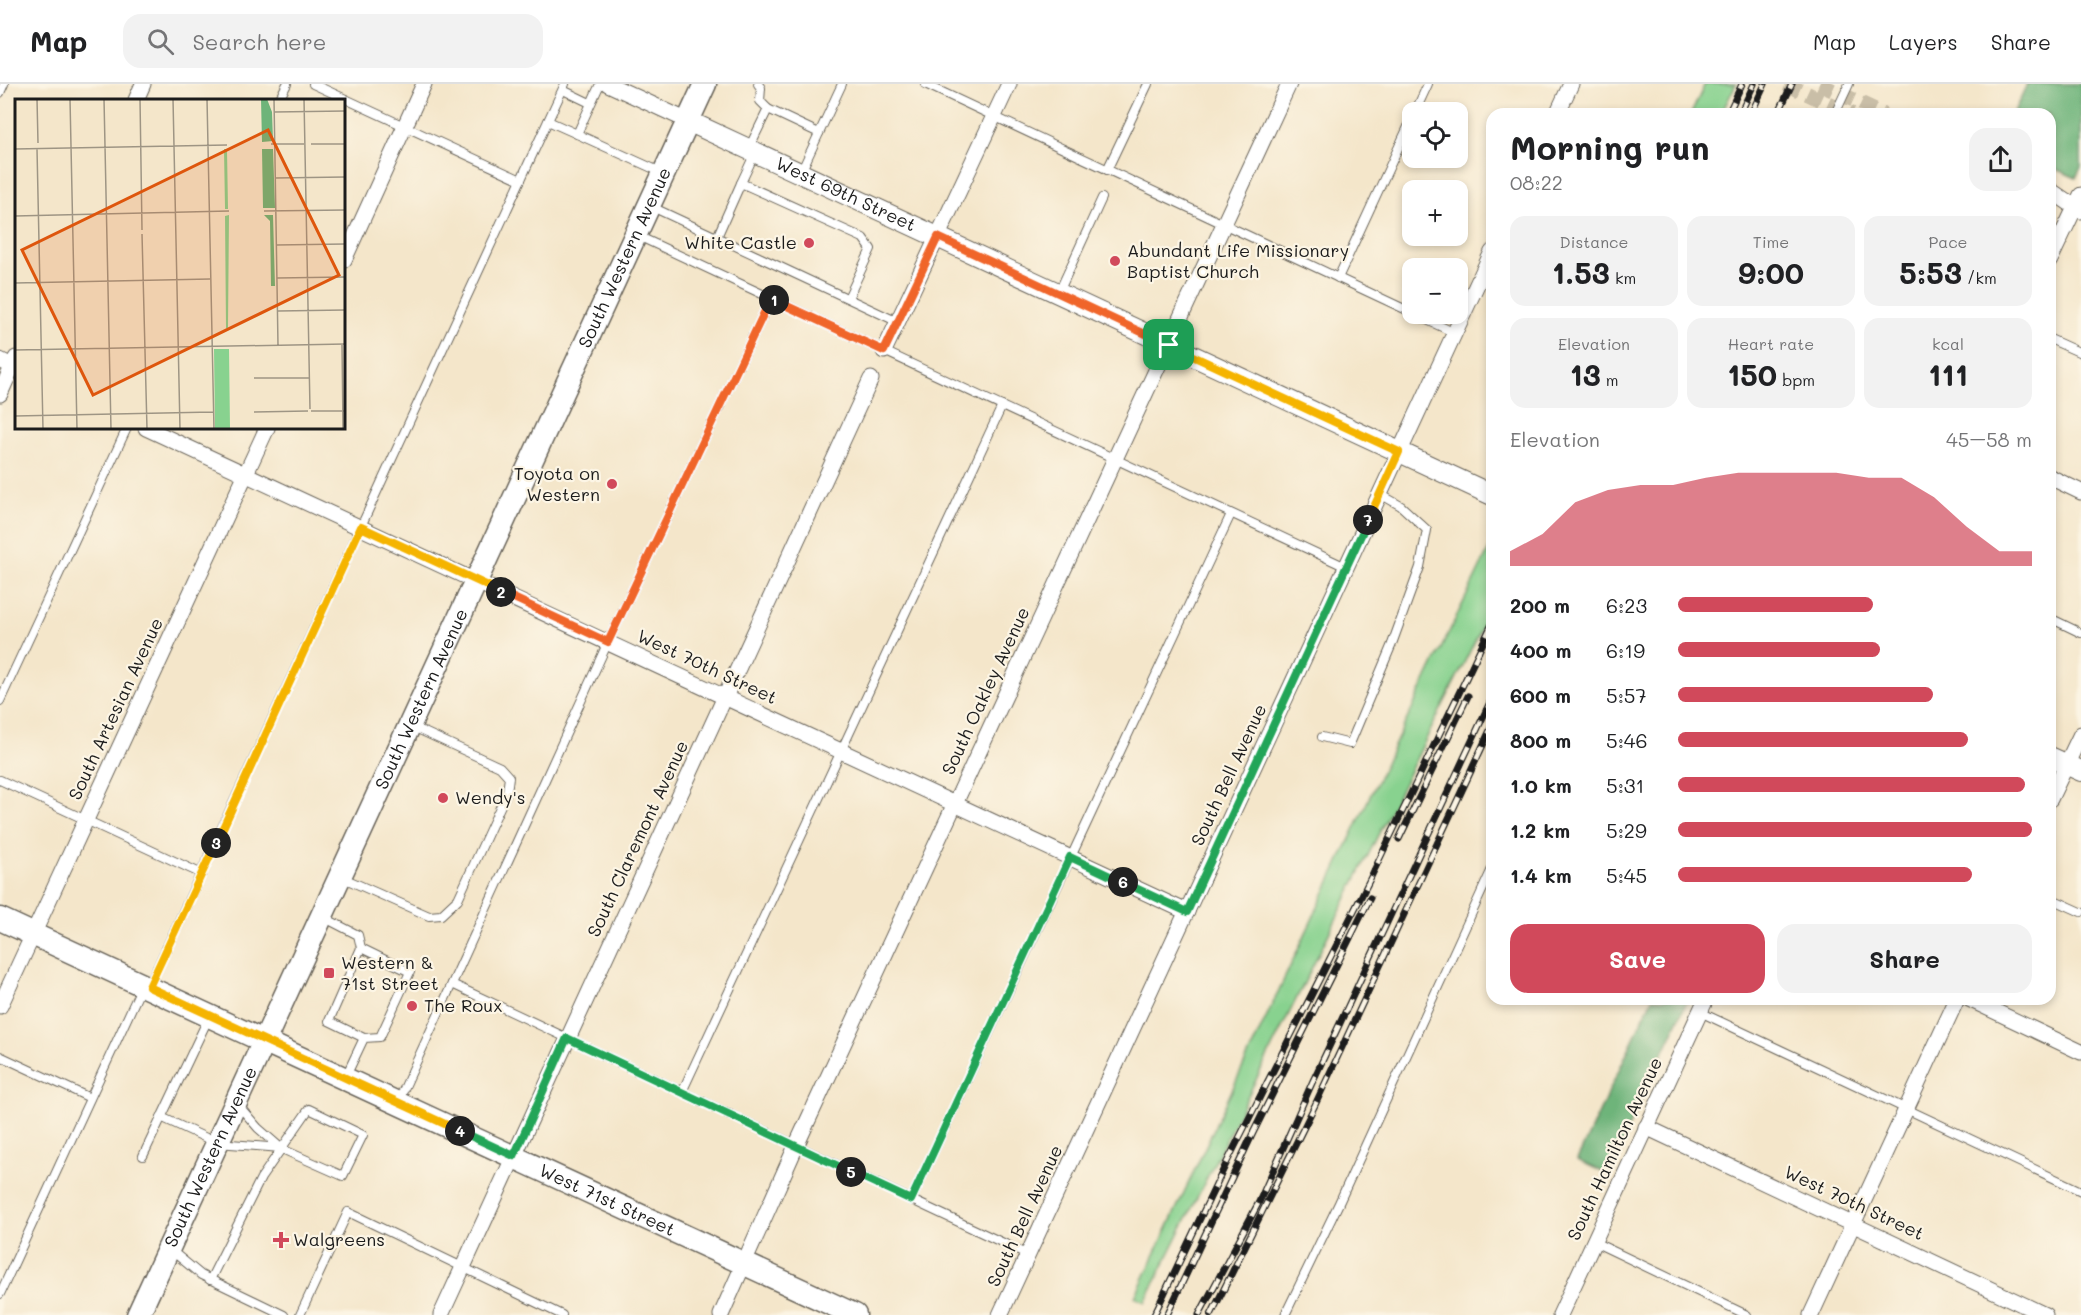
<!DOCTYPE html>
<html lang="en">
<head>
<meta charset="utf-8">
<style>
	body { margin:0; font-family:Mali,sans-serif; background:#f2f2f2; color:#202124; height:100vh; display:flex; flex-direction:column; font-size:22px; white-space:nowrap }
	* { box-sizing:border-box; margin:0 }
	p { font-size:20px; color:#757577 }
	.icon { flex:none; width:33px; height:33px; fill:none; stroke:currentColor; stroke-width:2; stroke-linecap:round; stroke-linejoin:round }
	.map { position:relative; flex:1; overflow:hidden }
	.sheet { position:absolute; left:1486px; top:24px; width:570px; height:897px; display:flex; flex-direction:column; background:#fff; border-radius:18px; box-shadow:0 3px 9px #0003 }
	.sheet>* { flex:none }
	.tools { position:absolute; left:1402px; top:18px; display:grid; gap:12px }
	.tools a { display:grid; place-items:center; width:66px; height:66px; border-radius:12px; background:#fff; box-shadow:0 3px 9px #0003; font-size:30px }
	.pin { position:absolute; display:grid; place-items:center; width:51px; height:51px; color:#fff; margin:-26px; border-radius:12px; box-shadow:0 3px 9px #0006 }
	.km { position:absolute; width:30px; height:30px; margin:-15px; border-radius:50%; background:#222; color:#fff; font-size:16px; line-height:30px; text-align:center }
	.round { display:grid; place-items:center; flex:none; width:63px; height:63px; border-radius:18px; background:#f2f2f2 }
	.overview { display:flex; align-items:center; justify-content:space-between; height:102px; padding:0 24px }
	h1 { font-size:33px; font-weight:700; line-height:45px }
	.stats { display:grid; grid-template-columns:repeat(3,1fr); gap:9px; height:102px; padding:6px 24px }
	.stats div { display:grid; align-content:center; border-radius:15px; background:#f2f2f2; text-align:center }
	.stats b { font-size:30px; font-weight:700 }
	.stats small { font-size:16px; font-weight:400 }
	.stats p { font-size:16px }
	.chart { height:168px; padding:12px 24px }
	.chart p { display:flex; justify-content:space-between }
	.chart svg { width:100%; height:108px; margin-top:6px; fill:#d1495b; opacity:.7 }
	.button { display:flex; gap:12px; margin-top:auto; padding:12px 24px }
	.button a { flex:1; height:69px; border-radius:18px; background:#d1495b; color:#fff; font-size:24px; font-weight:700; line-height:69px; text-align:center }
	.button a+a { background:#f2f2f2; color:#202124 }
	ul { padding:0 24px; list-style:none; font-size:20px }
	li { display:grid; grid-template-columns:96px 72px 1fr; align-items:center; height:45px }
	li i { height:15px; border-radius:8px; background:#d1495b }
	header { display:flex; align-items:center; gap:36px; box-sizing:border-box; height:84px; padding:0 30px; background:#fff; border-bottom:2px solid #e0e0e0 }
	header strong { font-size:28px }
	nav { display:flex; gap:33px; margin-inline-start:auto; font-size:21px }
	.search { width:420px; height:54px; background:#f2f2f2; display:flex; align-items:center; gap:15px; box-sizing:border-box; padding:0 21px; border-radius:18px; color:#757577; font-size:22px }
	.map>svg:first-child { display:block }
	.green { fill:#88d28f; stroke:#527756; stroke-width:1.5 }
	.forest { fill:#6eb47a; stroke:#45684b; stroke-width:1.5 }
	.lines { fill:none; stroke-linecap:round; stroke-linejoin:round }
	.minor-tunnel { stroke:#c9bea7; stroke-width:15; stroke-dasharray:15 8; stroke-linecap:butt }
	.service-casing { stroke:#686359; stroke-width:10 }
	.minor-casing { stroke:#686359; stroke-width:17 }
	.tertiary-casing { stroke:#686359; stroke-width:22 }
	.secondary-casing { stroke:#686359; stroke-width:25 }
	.service { stroke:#fff; stroke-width:8 }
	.minor { stroke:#fff; stroke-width:15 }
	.tertiary { stroke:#fff; stroke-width:20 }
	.secondary { stroke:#fff; stroke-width:22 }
	.rail-casing { stroke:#1c1c1c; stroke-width:7 }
	.rail { stroke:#fcf5e5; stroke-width:4.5; stroke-dasharray:14; stroke-linecap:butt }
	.split-1-casing { stroke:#fff; stroke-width:12 }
	.split-2-casing { stroke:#fff; stroke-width:12 }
	.split-3-casing { stroke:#fff; stroke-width:12 }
	.split-4-casing { stroke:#fff; stroke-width:12 }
	.split-5-casing { stroke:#fff; stroke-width:12 }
	.split-6-casing { stroke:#fff; stroke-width:12 }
	.split-7-casing { stroke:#fff; stroke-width:12 }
	.split-8-casing { stroke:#fff; stroke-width:12 }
	.split-1 { stroke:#f0652b; stroke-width:8 }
	.split-2 { stroke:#f0652b; stroke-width:8 }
	.split-3 { stroke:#f5b400; stroke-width:8 }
	.split-4 { stroke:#f5b400; stroke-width:8 }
	.split-5 { stroke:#22a559; stroke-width:8 }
	.split-6 { stroke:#22a559; stroke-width:8 }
	.split-7 { stroke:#22a559; stroke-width:8 }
	.split-8 { stroke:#f5b400; stroke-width:8 }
	.poi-dot { fill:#d1495b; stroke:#fcf5e5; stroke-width:2 }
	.labels { text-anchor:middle; stroke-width:4.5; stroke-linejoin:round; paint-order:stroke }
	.street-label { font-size:18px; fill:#1c1c1c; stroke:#fcf5e5 }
	.poi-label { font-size:18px; fill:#1c1c1c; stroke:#fcf5e5; text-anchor:start }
	.inset-road { fill:none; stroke:#9e9584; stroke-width:1.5 }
	.view { fill:#de560d; fill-opacity:0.15; stroke:#de560d; stroke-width:3 }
	.inset-edge { fill:none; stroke:#1c1c1c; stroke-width:3 }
</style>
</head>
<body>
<header>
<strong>Map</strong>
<div class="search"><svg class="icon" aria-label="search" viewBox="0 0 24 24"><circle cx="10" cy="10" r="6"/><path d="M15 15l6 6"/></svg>Search here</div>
<nav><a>Map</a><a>Layers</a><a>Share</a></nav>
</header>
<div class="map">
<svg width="2081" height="1231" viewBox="0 0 2081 1231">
	<rect width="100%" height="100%" fill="#fcf5e5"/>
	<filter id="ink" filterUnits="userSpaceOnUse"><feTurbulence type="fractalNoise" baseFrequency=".0167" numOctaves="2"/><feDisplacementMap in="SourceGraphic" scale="12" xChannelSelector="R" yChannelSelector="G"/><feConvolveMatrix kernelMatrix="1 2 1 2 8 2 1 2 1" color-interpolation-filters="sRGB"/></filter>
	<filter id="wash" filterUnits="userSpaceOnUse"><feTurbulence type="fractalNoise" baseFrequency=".008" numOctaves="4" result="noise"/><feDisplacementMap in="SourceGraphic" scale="24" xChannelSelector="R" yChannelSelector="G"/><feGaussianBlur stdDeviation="1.35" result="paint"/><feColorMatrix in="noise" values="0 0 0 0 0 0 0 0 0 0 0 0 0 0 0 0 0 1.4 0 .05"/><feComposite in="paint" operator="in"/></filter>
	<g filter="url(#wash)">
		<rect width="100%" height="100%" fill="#f4e6ca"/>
		<g class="green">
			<path d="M1705,0h31l-15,30h-30z"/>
			<path d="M1492,459v64l-347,695 -10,-5 235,-501z"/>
		</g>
		<g class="forest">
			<path d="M2027,0h54v83l-5,11 -25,-11 -1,-53h-37z"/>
			<path d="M1652,915h36l-81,175 -30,-14z"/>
		</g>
	</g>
	<g filter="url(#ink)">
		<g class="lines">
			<g class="minor-tunnel">
				<path d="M1786,0l66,30"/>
				<path d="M1819,0l65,30"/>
			</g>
			<defs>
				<g id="service">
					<path d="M313,0l208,96"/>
					<path d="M925,0l488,229"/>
					<path d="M563,6l27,13"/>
					<path d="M0,9l4,-9"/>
					<path d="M279,16l8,-16"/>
					<path d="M768,25l51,24"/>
					<path d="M1415,28l13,-28"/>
					<path d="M1835,30l14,-30"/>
					<path d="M548,37l29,13 23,-50"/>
					<path d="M577,50l86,39"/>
					<path d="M749,64l19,-39 -8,-8 1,-13 -3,-4"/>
					<path d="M755,69l-14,30 122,55 8,11 -23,49"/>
					<path d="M1107,86l41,-86"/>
					<path d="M801,88l41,-88"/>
					<path d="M650,122l248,116"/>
					<path d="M636,151l710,332"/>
					<path d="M717,153l24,-54"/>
					<path d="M1338,194l75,-162"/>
					<path d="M1059,208l43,-94"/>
					<path d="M1414,230l41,19"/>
					<path d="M2050,255l31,14"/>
					<path d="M2050,534l31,15"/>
					<path d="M0,617l127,-273"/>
					<path d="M1322,653l28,7 42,-100 28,-77 7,-37 -26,-24 -21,-12"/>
					<path d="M0,696l202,94"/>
					<path d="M341,793l88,39 12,-1 17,-16 49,-107 2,-15 -9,-10 -89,-41"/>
					<path d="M2050,814l31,14"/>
					<path d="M323,833l35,18 3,13 49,24 -30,65 -16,1 -18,38"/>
					<path d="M361,864l-32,73 35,17"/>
					<path d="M452,900l577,271"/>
					<path d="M149,902l416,-902"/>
					<path d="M1700,928l381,179"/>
					<path d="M0,972l90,42"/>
					<path d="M682,1008l320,-686"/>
					<path d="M398,1018l210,-460 163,-344"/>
					<path d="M161,1033l56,26 64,5"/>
					<path d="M143,1072l65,-137"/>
					<path d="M911,1116l320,-686"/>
					<path d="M1594,1158l153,73"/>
					<path d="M172,1167l29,24 83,40"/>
					<path d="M210,1196l51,-102 48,-69 54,26 -20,41 -61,-27 -24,-21 -19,-22"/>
					<path d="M0,1210l142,-308"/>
					<path d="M300,1231l48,-103 214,103"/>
					<path d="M1285,1231l54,-112 153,-334"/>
				</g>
				<g id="minor">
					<path d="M608,0l80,37"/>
					<path d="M136,16l7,-16"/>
					<path d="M1557,30l14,-30"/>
					<path d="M2050,106l31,21"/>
					<path d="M344,176l80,-176"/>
					<path d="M2050,176l31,-65"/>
					<path d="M884,267l125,-267"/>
					<path d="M0,276l16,8"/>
					<path d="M0,310l16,-36"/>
					<path d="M146,344l1041,484"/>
					<path d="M2050,393l31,15"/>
					<path d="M2050,715l31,-65"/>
					<path d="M1969,915l112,53"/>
					<path d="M0,922l267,-578"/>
					<path d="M1646,1043l399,188"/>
					<path d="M441,1231l430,-936"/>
					<path d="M721,1231l75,-169 493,-1062"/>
					<path d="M1000,1231l492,-1063"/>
					<path d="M1560,1231l146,-316"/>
					<path d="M1811,1231l146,-316"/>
				</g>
				<g id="tertiary">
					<path id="s1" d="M688,37l804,374"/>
					<path d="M2050,673l31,14"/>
				</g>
				<g id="secondary">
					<path id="s2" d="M0,835l855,396"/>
					<path id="s3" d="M138,1231l567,-1231"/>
				</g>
			</defs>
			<use href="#service" class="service-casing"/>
			<use href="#minor" class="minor-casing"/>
			<use href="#tertiary" class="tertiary-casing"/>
			<use href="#secondary" class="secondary-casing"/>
			<use href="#service" class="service"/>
			<use href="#minor" class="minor"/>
			<use href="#tertiary" class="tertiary"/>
			<use href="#secondary" class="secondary"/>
			<defs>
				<g id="rail">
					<path d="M1728,30l14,-30"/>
					<path d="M1740,30l14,-30"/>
					<path d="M1751,30l14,-30"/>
					<path d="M1778,30l14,-30"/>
					<path d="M1399,755l69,-143"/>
					<path d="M1154,1231l72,-151 144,-285 122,-255"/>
					<path d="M1167,1231l86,-182 117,-235"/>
					<path d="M1199,1231l60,-113 53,-119 180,-385"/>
					<path d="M1211,1231l104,-210 177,-379"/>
				</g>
			</defs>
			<use href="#rail" class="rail-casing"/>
			<use href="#rail" class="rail"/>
		</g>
	</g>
	<g class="lines" filter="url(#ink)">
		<defs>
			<path id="split-1" d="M774,216l110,51 54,-114 231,108"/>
			<path id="split-2" d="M501,508l107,50 163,-344 3,2"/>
			<path id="split-3" d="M216,759l145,-316 140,65"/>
			<path id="split-4" d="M216,759l-67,144 311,144"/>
			<path id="split-5" d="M460,1047l54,25 53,-118 284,134"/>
			<path id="split-6" d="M851,1088l60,28 159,-343 53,25"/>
			<path id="split-7" d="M1123,798l64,30 181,-392"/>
			<path id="split-8" d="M1169,261l230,107 -31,68"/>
		</defs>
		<use href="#split-1" class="split-1-casing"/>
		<use href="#split-2" class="split-2-casing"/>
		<use href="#split-3" class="split-3-casing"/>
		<use href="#split-4" class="split-4-casing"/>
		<use href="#split-5" class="split-5-casing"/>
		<use href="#split-6" class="split-6-casing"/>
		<use href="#split-7" class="split-7-casing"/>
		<use href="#split-8" class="split-8-casing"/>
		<use href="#split-1" class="split-1"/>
		<use href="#split-2" class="split-2"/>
		<use href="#split-3" class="split-3"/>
		<use href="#split-4" class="split-4"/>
		<use href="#split-5" class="split-5"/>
		<use href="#split-6" class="split-6"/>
		<use href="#split-7" class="split-7"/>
		<use href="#split-8" class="split-8"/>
	</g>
	<g class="poi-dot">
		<circle cx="809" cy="159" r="6"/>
		<circle cx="1115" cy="177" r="6"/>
		<circle cx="612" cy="400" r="6"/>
		<circle cx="443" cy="714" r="6"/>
		<rect x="323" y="883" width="12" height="12" rx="3"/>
		<circle cx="412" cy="922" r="6"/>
		<path d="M278 1147h6v6h6v6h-6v6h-6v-6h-6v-6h6z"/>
	</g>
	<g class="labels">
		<g class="street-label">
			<text dy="6" stroke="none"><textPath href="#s1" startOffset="174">West 69th Street</textPath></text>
			<text dy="6" stroke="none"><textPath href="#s3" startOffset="1164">South Western Avenue</textPath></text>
			<text transform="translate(707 583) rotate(25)" y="6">West 70th Street</text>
			<text transform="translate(986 607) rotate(-65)" y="6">South Oakley Avenue</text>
			<text dy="6" stroke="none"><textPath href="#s3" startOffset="678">South Western Avenue</textPath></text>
			<text transform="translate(116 625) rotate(-65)" y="6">South Artesian Avenue</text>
			<text transform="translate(1229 691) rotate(-65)" y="6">South Bell Avenue</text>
			<text transform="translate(638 755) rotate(-65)" y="6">South Claremont Avenue</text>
			<text transform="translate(1615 1065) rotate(-65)" y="6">South Hamilton Avenue</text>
			<text dy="6" stroke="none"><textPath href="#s3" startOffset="174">South Western Avenue</textPath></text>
			<text dy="6" stroke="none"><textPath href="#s2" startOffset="669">West 71st Street</textPath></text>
			<text transform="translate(1854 1119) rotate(25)" y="6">West 70th Street</text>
			<text transform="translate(1025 1132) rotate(-65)" y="6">South Bell Avenue</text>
		</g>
		<g class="poi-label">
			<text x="797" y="165" text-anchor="end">White Castle</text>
			<text x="1127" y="173">Abundant Life Missionary<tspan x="1127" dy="21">Baptist Church</tspan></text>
			<text x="600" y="396" text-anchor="end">Toyota on<tspan x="600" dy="21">Western</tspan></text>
			<text x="455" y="720">Wendy's</text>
			<text x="341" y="885">Western &amp;<tspan x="341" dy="21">71st Street</tspan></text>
			<text x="424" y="928">The Roux</text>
			<text x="293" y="1162">Walgreens</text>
		</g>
	</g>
	<g transform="translate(15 15)">
		<rect width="330" height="330" fill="#f4e6ca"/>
		<path d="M209,50h3l1,60h-3zM214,116l-1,113h-2l-1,-112zM199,250h15l1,80h-15z" fill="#88d28f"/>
		<path d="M246,0h6l5,13 1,29 -11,1zM247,50h11l2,59h-12zM249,116h9l2,71h-4l-1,-65z" fill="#6eb47a"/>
		<path class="inset-road" d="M22,0l1,44M55,0l7,330M89,0l7,330M125,0l2,131M158,0l7,330M192,0l7,330M259,0l4,246M289,0l6,310M259,13l71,-1M256,45h33M296,45h34M0,50l212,-4M22,50l6,280M260,79l70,-1M249,112l81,-1M0,117l214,-5M127,135l5,195M261,146l69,-1M262,179l68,-1M0,184l195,-4M263,212l67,-1M327,245l1,85M0,251l330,-6M239,279h55M296,312h33M239,313l54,-1M0,317l198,-4"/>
		<path class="view" d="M253,31l71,145 -246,120 -71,-145z"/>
		<rect width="330" height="330" class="inset-edge"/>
	</g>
</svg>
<div class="tools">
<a><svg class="icon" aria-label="locate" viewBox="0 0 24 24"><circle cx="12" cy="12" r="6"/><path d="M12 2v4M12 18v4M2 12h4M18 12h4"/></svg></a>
<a>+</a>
<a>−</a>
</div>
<div class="pin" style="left:1169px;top:261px;background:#1e9e55"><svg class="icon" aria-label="arrive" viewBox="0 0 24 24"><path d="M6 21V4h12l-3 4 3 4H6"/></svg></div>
<b class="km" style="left:774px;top:216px">1</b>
<b class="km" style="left:501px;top:508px">2</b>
<b class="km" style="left:216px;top:759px">3</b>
<b class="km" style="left:460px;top:1047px">4</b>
<b class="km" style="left:851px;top:1088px">5</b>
<b class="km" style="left:1123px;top:798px">6</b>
<b class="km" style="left:1368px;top:436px">7</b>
<section class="sheet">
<div class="overview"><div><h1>Morning run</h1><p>08:22</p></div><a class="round"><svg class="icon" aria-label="share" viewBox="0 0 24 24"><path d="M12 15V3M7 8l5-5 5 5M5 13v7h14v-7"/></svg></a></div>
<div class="stats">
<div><p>Distance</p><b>1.53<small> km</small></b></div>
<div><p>Time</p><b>9:00</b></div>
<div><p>Pace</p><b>5:53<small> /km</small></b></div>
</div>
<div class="stats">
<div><p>Elevation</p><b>13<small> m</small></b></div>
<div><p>Heart rate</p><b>150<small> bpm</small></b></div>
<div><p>kcal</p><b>111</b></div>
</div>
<div class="chart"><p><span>Elevation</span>45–58 m</p>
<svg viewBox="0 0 160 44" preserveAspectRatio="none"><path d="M0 44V38L10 31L20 18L30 13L40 11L50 11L60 8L70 6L80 6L90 6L100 6L110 8L120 8L130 16L140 28L150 38L160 38V44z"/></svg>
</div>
<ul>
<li><b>200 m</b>6:23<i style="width:55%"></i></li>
<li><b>400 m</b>6:19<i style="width:57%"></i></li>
<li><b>600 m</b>5:57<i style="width:72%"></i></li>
<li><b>800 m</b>5:46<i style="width:82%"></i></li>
<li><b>1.0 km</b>5:31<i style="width:98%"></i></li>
<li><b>1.2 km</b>5:29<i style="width:100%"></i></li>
<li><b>1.4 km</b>5:45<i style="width:83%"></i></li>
</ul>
<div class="button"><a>Save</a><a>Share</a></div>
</section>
</div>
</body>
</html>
